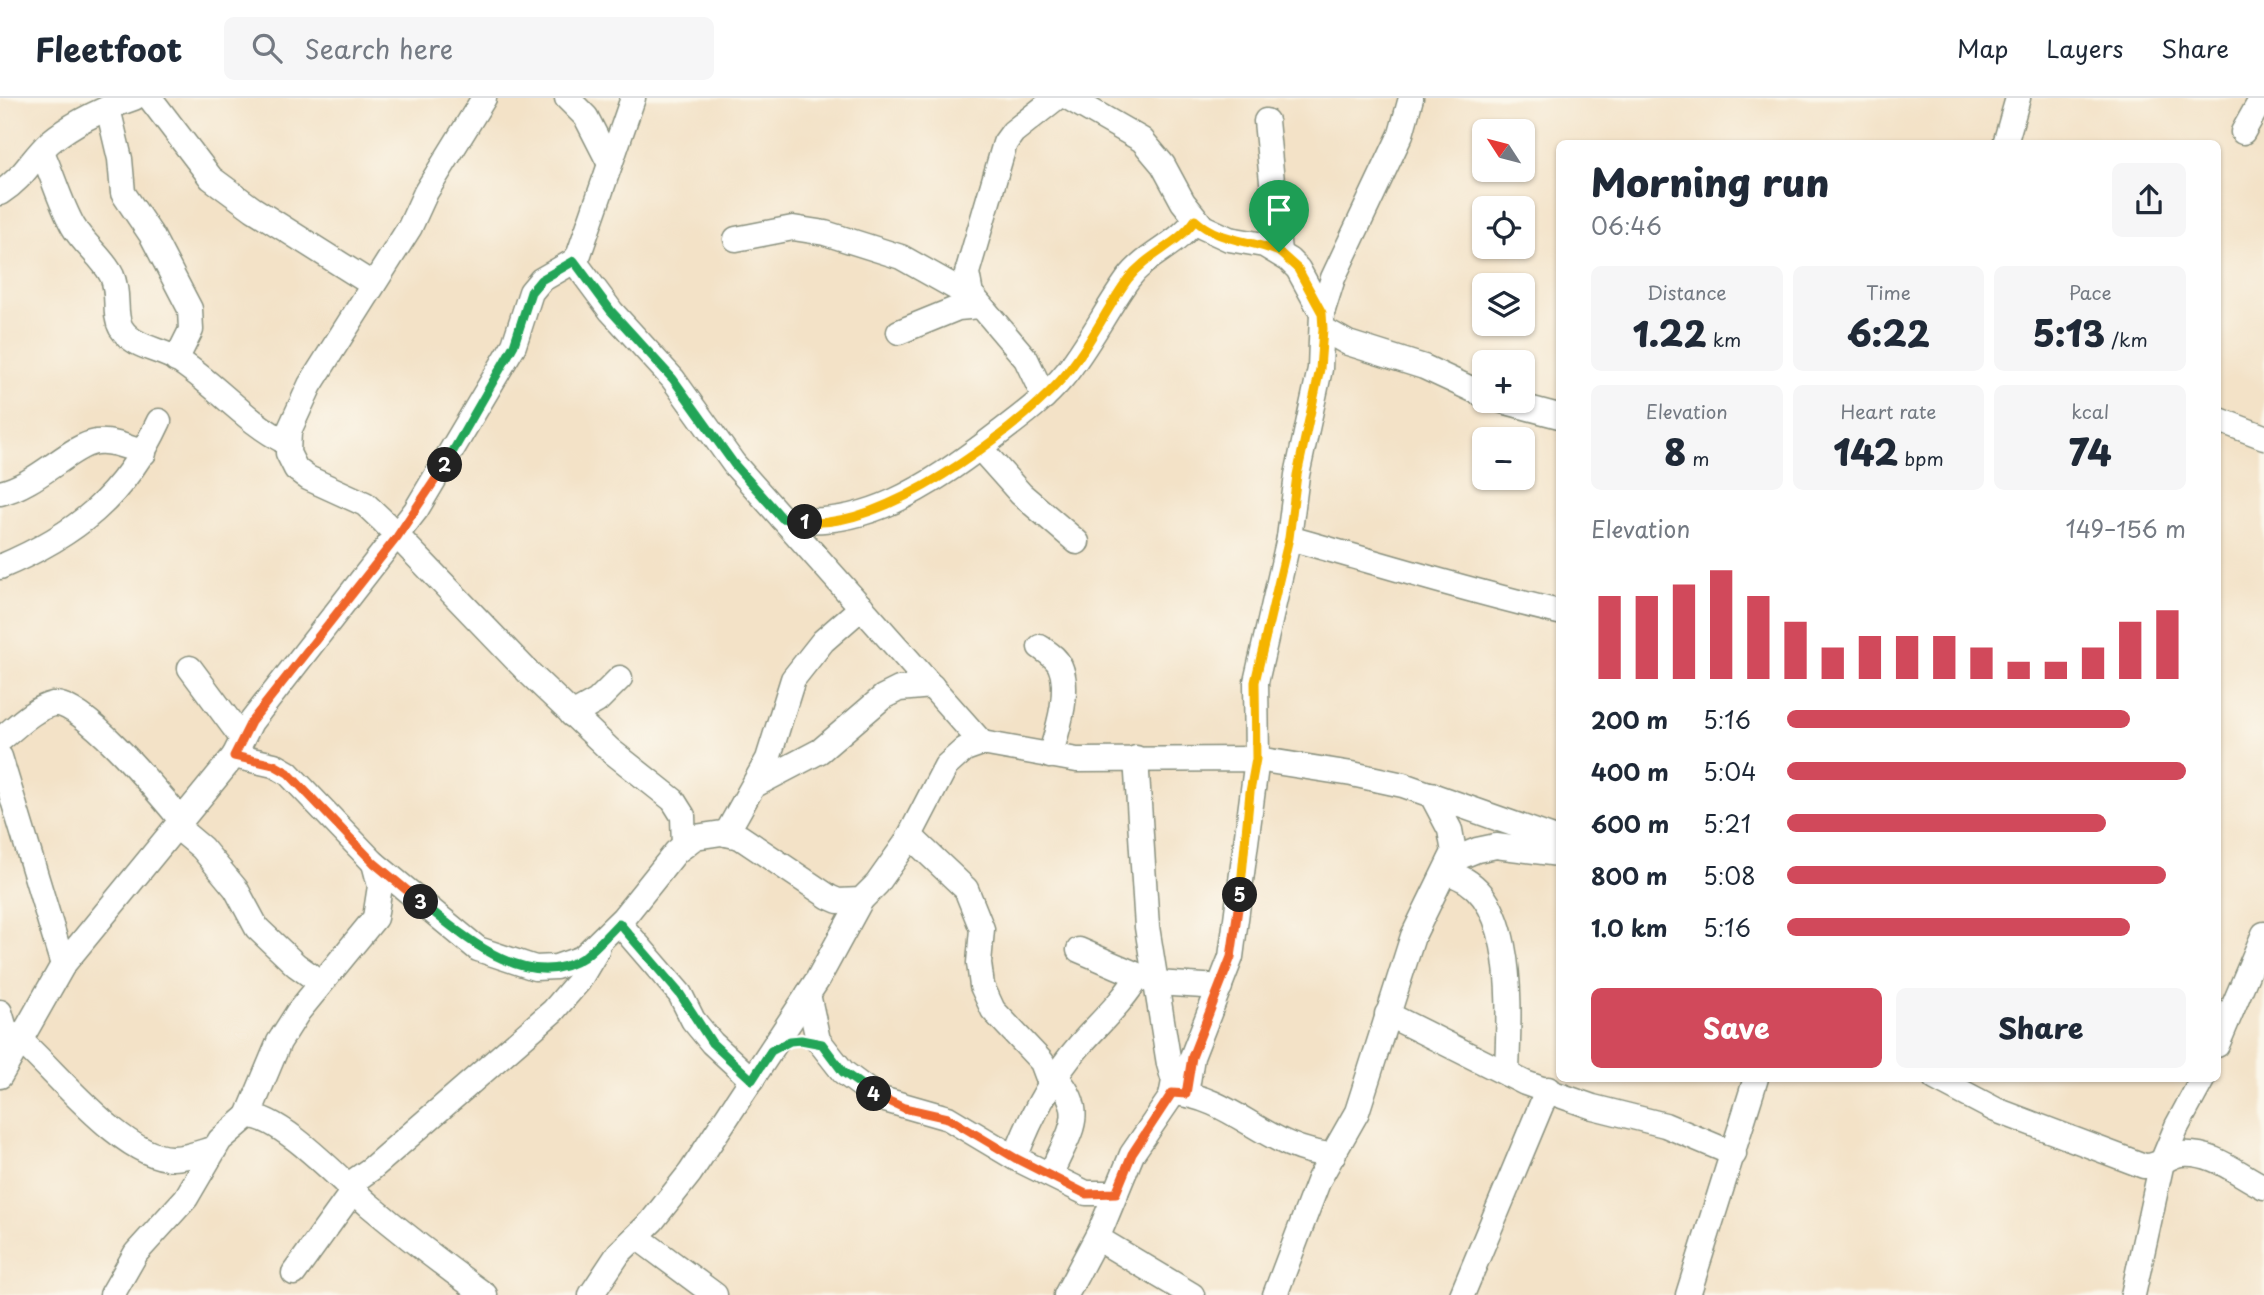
<!DOCTYPE html>
<html lang="en">
<head>
<meta charset="utf-8">
<style>
	body { margin:0; font-family:"Playpen Sans",sans-serif; background:#f6f6f7; color:#1f2937; height:100vh; display:flex; flex-direction:column; font-size:26px; white-space:nowrap }
	* { box-sizing:border-box; margin:0 }
	p { font-size:23px; color:#747a83 }
	.icon { flex:none; width:38px; height:38px; fill:none; stroke:currentColor; stroke-width:2; stroke-linecap:round; stroke-linejoin:round }
	.map { position:relative; flex:1; overflow:hidden }
	.sheet { position:absolute; left:1556px; top:42px; width:665px; height:942px; display:flex; flex-direction:column; background:#fff; border-radius:10px; box-shadow:0 2px 5px #0004 }
	.sheet>* { flex:none }
	.needle { width:46px; rotate:306deg }
	.tools { position:absolute; left:1472px; top:21px; display:grid; gap:14px }
	.tools a { display:grid; place-items:center; width:63px; height:63px; border-radius:10px; background:#fff; box-shadow:0 2px 5px #0004; font-size:35px }
	.pin { position:absolute; display:grid; place-items:center; width:60px; height:60px; color:#fff; margin:-72px -30px; border-radius:50% 50% 50% 0; rotate:-45deg; box-shadow:0 0 7px #0007 }
	.pin .icon { rotate:45deg }
	.km { position:absolute; width:35px; height:35px; margin:-18px; border-radius:50%; background:#222; color:#fff; font-size:19px; line-height:35px; text-align:center }
	.round { display:grid; place-items:center; flex:none; width:74px; height:74px; border-radius:10px; background:#f6f6f7 }
	.overview { display:flex; align-items:center; justify-content:space-between; height:119px; padding:0 35px }
	h1 { font-size:38px; font-weight:800; line-height:52px }
	.metrics { display:grid; grid-template-columns:repeat(3,1fr); gap:10px; height:119px; padding:7px 35px }
	.metrics div { display:grid; align-content:center; border-radius:10px; background:#f6f6f7; text-align:center }
	.metrics b { font-size:35px; font-weight:800 }
	.metrics small { font-size:19px; font-weight:400 }
	.metrics p { font-size:19px }
	.chart { height:196px; padding:14px 35px }
	.chart p { display:flex; justify-content:space-between }
	.chart svg { width:100%; height:126px; margin-top:7px; stroke:#d1495b; stroke-width:6 }
	.action { display:flex; gap:14px; margin-top:auto; padding:14px 35px }
	.action a { flex:1; height:80px; border-radius:10px; background:#d1495b; color:#fff; font-size:28px; font-weight:800; line-height:80px; text-align:center }
	.action a+a { background:#f6f6f7; color:#1f2937 }
	ul { padding:0 35px; list-style:none; font-size:23px }
	li { display:grid; grid-template-columns:112px 84px 1fr; align-items:center; height:52px }
	li i { height:18px; border-radius:9px; background:#d1495b }
	header { display:flex; align-items:center; gap:42px; box-sizing:border-box; height:98px; padding:0 35px; background:#fff; border-bottom:2px solid #e0e1e3 }
	header strong { font-size:33px }
	nav { display:flex; gap:38px; margin-inline-start:auto; font-size:24px }
	.search { width:490px; height:63px; background:#f6f6f7; display:flex; align-items:center; gap:18px; box-sizing:border-box; padding:0 24px; border-radius:10px; color:#747a83; font-size:26px }
	.map>svg:first-child { display:block }
	.lines { fill:none; stroke-linecap:round; stroke-linejoin:round }
	.minor-casing { stroke:#89907e; stroke-width:27 }
	.minor { stroke:#fff; stroke-width:24 }
	.split-1-casing { stroke:#fff; stroke-width:14 }
	.split-2-casing { stroke:#fff; stroke-width:14 }
	.split-3-casing { stroke:#fff; stroke-width:14 }
	.split-4-casing { stroke:#fff; stroke-width:14 }
	.split-5-casing { stroke:#fff; stroke-width:14 }
	.split-6-casing { stroke:#fff; stroke-width:14 }
	.split-1 { stroke:#f5b400; stroke-width:9 }
	.split-2 { stroke:#22a559; stroke-width:9 }
	.split-3 { stroke:#f0652b; stroke-width:9 }
	.split-4 { stroke:#22a559; stroke-width:9 }
	.split-5 { stroke:#f0652b; stroke-width:9 }
	.split-6 { stroke:#f5b400; stroke-width:9 }
</style>
</head>
<body>
<header>
<strong>Fleetfoot</strong>
<div class="search"><svg class="icon" aria-label="search" viewBox="0 0 24 24"><circle cx="10" cy="10" r="6"/><path d="M15 15l6 6"/></svg>Search here</div>
<nav><a>Map</a><a>Layers</a><a>Share</a></nav>
</header>
<div class="map">
<svg width="2264" height="1197" viewBox="0 0 2264 1197">
	<rect width="100%" height="100%" fill="#fbf7ec"/>
	<filter id="ink" filterUnits="userSpaceOnUse"><feTurbulence type="fractalNoise" baseFrequency=".0143" numOctaves="2"/><feDisplacementMap in="SourceGraphic" scale="14" xChannelSelector="R" yChannelSelector="G"/><feConvolveMatrix kernelMatrix="1 2 1 2 8 2 1 2 1" color-interpolation-filters="sRGB"/></filter>
	<filter id="wash" filterUnits="userSpaceOnUse"><feTurbulence type="fractalNoise" baseFrequency=".00686" numOctaves="4" result="noise"/><feDisplacementMap in="SourceGraphic" scale="28" xChannelSelector="R" yChannelSelector="G"/><feGaussianBlur stdDeviation="1.57" result="paint"/><feColorMatrix in="noise" values="0 0 0 0 0 0 0 0 0 0 0 0 0 0 0 0 0 1.4 0 .05"/><feComposite in="paint" operator="in"/></filter>
	<g filter="url(#wash)">
		<rect width="100%" height="100%" fill="#f3e2c7"/>
	</g>
	<g filter="url(#ink)">
		<g class="lines">
			<defs>
				<g id="minor">
					<path d="M150,0l61,80 42,31 119,75"/>
					<path d="M484,0l-58,94 -16,35 -100,158 -21,46 -1,22 8,16 12,9 57,26 17,16 146,152 82,78 63,50 10,16 1,30"/>
					<path d="M567,0l19,19 24,47"/>
					<path d="M1069,0l73,42 21,25 20,37 20,25 26,12 35,6 25,15 9,9 24,44"/>
					<path d="M108,10l12,51 3,34 29,43 38,73 1,21 -15,30"/>
					<path d="M1266,23l13,131"/>
					<path d="M2243,34l19,-34"/>
					<path d="M2005,46l13,-46"/>
					<path d="M42,54c11,24 18,51 31,74 10,18 30,31 39,50 8,18 1,38 9,52 13,20 36,20 55,31 39,24 69,63 110,83"/>
					<path d="M0,95c25,-16 31,-34 50,-51 24,-20 55,-34 84,-44"/>
					<path d="M736,141l57,-11 32,5 76,24 73,41"/>
					<path d="M574,163l37,50 62,68 61,85 248,279"/>
					<path d="M1323,231l25,14 76,24 60,28"/>
					<path d="M899,234l59,-24 22,-2"/>
					<path d="M1044,299l-18,-38 -55,-65 -4,-21 38,-130 8,-11 43,-34"/>
					<path d="M1502,303l57,15"/>
					<path d="M2217,321l47,18"/>
					<path d="M980,350l41,46 56,48"/>
					<path d="M0,395c37,-8 70,-47 96,-51 16,-2 33,6 48,11"/>
					<path d="M782,420c80,14 147,-32 208,-78 26,-20 52,-38 73,-63 25,-30 42,-66 65,-98 18,-25 50,-34 67,-59"/>
					<path d="M1289,440c90,25 179,53 270,74"/>
					<path d="M0,469c76,-32 124,-70 159,-146"/>
					<path d="M1040,549c8,6 16,10 20,19 11,25 -3,66 -10,90"/>
					<path d="M190,570l52,70"/>
					<path d="M572,617l25,-14 23,-23"/>
					<path d="M0,642c15,-12 34,-32 53,-36 30,-4 108,92 129,117"/>
					<path d="M234,658l40,9 14,8 86,90 104,86 57,19 21,-1 26,-9 41,-40 53,-66 19,-15 27,-4 18,4 89,60 9,4 23,-1 16,-16 29,-41 40,-77 19,-17 17,-6 95,17 180,-1 95,15 51,11 156,55"/>
					<path d="M0,659l63,208"/>
					<path d="M755,687l65,-34 63,-54 16,-8 33,-3"/>
					<path d="M177,729l25,21 34,41 21,39 39,37 25,18"/>
					<path d="M726,736l42,-75 25,-80 30,-38 39,-34"/>
					<path d="M910,738l56,53 16,40 -3,34 3,23 11,24 49,52 9,24"/>
					<path d="M1450,763l27,-11 19,-4 63,8"/>
					<path d="M1446,775c75,14 62,146 61,201"/>
					<path d="M619,825l61,71 13,26 19,23 40,37"/>
					<path d="M1079,852l77,33 64,4"/>
					<path d="M808,896l10,46 25,32 35,26 70,20 67,40 71,35h30"/>
					<path d="M0,914l9,30"/>
					<path d="M1387,916l138,69 68,24 72,18 69,29"/>
					<path d="M0,943l22,1c35,31 104,118 151,116 14,0 28,-6 42,-10"/>
					<path d="M2217,947l47,-111"/>
					<path d="M0,978l63,-111 171,-209 17,-34 165,-212 98,-165 17,-53 10,-12 33,-19 5,-7 54,-156"/>
					<path d="M1935,980l61,32 148,56c15,1 24,-10 37,-12 33,-3 56,20 83,33"/>
					<path d="M1172,995c61,3 95,58 161,62"/>
					<path d="M1186,996l6,-37 39,-100 26,-198 -1,-77 33,-144 8,-63 23,-106 2,-56 11,-35 68,-144 10,-36"/>
					<path d="M248,1018l31,-74 19,-30 77,-94 5,-32 -6,-23"/>
					<path d="M1015,1060c15,-40 36,-80 64,-112 21,-24 43,-43 59,-70"/>
					<path d="M1051,1076c16,-40 39,-59 5,-97"/>
					<path d="M347,1088l24,-17 182,-158 25,-29 19,-32"/>
					<path d="M637,1139l78,58"/>
					<path d="M1097,1140l95,57"/>
					<path d="M294,1175l59,-82"/>
					<path d="M112,1197l24,-42 50,-55 34,-58 28,-24c34,0 94,66 121,89 37,31 76,61 116,90"/>
					<path d="M591,1197l28,-42 33,-32 38,-48 128,-194 43,-79"/>
					<path d="M1066,1197l35,-66 31,-75 39,-57 3,-16 -5,-17 -22,-137 -11,-169"/>
					<path d="M1275,1197l44,-116 38,-67 56,-176 41,-84 -4,-22 -19,-36"/>
					<path d="M1462,1197l86,-206"/>
					<path d="M1688,1197l68,-217"/>
					<path d="M2133,1197l29,-133 15,-36 26,-48"/>
				</g>
			</defs>
			<use href="#minor" class="minor-casing"/>
			<use href="#minor" class="minor"/>
		</g>
	</g>
	<g class="lines" filter="url(#ink)">
		<defs>
			<path id="split-1" d="M805,424c76,9 206,-87 255,-141 28,-31 44,-69 68,-102 19,-25 50,-34 67,-59 24,22 55,19 84,32"/>
			<path id="split-2" d="M445,367l69,-120 17,-53 10,-12 33,-19 37,50 62,68 61,85 48,54 23,4"/>
			<path id="split-3" d="M421,804l-47,-39 -86,-90 -14,-8 -40,-9 17,-34 146,-185 48,-72"/>
			<path id="split-4" d="M421,804c41,33 107,93 163,55 13,-10 24,-23 35,-34l61,71 32,49 40,37 19,-29 19,-10 11,-1 21,4 21,28 31,22"/>
			<path id="split-5" d="M874,996l30,14 44,10 67,40 71,36 30,-1 16,-39 40,-61 14,1 6,-37 39,-100 9,-62"/>
			<path id="split-6" d="M1240,797l10,-103 6,-33 -1,-77 34,-144 8,-63 23,-106 3,-40 -1,-16 -24,-44 -19,-17"/>
		</defs>
		<use href="#split-1" class="split-1-casing"/>
		<use href="#split-2" class="split-2-casing"/>
		<use href="#split-3" class="split-3-casing"/>
		<use href="#split-4" class="split-4-casing"/>
		<use href="#split-5" class="split-5-casing"/>
		<use href="#split-6" class="split-6-casing"/>
		<use href="#split-1" class="split-1"/>
		<use href="#split-2" class="split-2"/>
		<use href="#split-3" class="split-3"/>
		<use href="#split-4" class="split-4"/>
		<use href="#split-5" class="split-5"/>
		<use href="#split-6" class="split-6"/>
	</g>
</svg>
<div class="tools">
<a><svg class="needle" viewBox="-14 -14 28 28"><path d="M0-13l5 13h-10z" fill="#e53935"/><path d="M0 13l5-13h-10z" fill="#747a83"/></svg></a>
<a><svg class="icon" aria-label="locate" viewBox="0 0 24 24"><circle cx="12" cy="12" r="6"/><path d="M12 2v4M12 18v4M2 12h4M18 12h4"/></svg></a>
<a><svg class="icon" aria-label="layers" viewBox="0 0 24 24"><path d="M12 4l9 5-9 5-9-5zM3 14l9 5 9-5"/></svg></a>
<a>+</a>
<a>−</a>
</div>
<div class="pin" style="left:1279px;top:154px;background:#1e9e55"><svg class="icon" aria-label="arrive" viewBox="0 0 24 24"><path d="M6 21V4h12l-3 4 3 4H6"/></svg></div>
<b class="km" style="left:805px;top:424px">1</b>
<b class="km" style="left:445px;top:367px">2</b>
<b class="km" style="left:421px;top:804px">3</b>
<b class="km" style="left:874px;top:996px">4</b>
<b class="km" style="left:1240px;top:797px">5</b>
<section class="sheet">
<div class="overview"><div><h1>Morning run</h1><p>06:46</p></div><a class="round"><svg class="icon" aria-label="share" viewBox="0 0 24 24"><path d="M12 15V3M7 8l5-5 5 5M5 13v7h14v-7"/></svg></a></div>
<div class="metrics">
<div><p>Distance</p><b>1.22<small> km</small></b></div>
<div><p>Time</p><b>6:22</b></div>
<div><p>Pace</p><b>5:13<small> /km</small></b></div>
</div>
<div class="metrics">
<div><p>Elevation</p><b>8<small> m</small></b></div>
<div><p>Heart rate</p><b>142<small> bpm</small></b></div>
<div><p>kcal</p><b>74</b></div>
</div>
<div class="chart"><p><span>Elevation</span>149–156 m</p>
<svg viewBox="0 0 160 44" preserveAspectRatio="none"><path d="M5 44V15M15 44V15M25 44V11M35 44V6M45 44V15M55 44V24M65 44V33M75 44V29M85 44V29M95 44V29M105 44V33M115 44V38M125 44V38M135 44V33M145 44V24M155 44V20"/></svg>
</div>
<ul>
<li><b>200 m</b>5:16<i style="width:86%"></i></li>
<li><b>400 m</b>5:04<i style="width:100%"></i></li>
<li><b>600 m</b>5:21<i style="width:80%"></i></li>
<li><b>800 m</b>5:08<i style="width:95%"></i></li>
<li><b>1.0 km</b>5:16<i style="width:86%"></i></li>
</ul>
<div class="action"><a>Save</a><a>Share</a></div>
</section>
</div>
</body>
</html>
